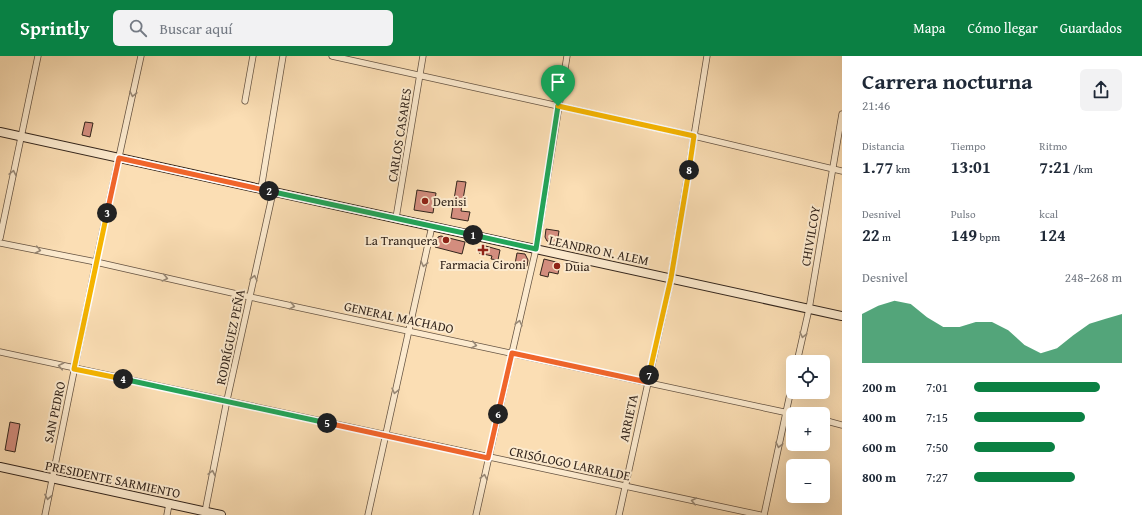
<!DOCTYPE html>
<html lang="es">
<head>
<meta charset="utf-8">
<style>
	body { margin:0; font-family:"Gentium Book Plus",serif; background:#f2f2f3; color:#1f2937; height:100vh; display:flex; flex-direction:column; font-size:15px; white-space:nowrap }
	* { box-sizing:border-box; margin:0 }
	p { font-size:13px; color:#747a83 }
	.icon { flex:none; width:22px; height:22px; fill:none; stroke:currentColor; stroke-width:2; stroke-linecap:round; stroke-linejoin:round }
	.map { position:relative; flex:1; overflow:hidden }
	.details { display:flex; flex-direction:column; background:#fff; width:300px }
	.details>* { flex:none }
	.fabs { position:absolute; left:786px; top:299px; display:grid; gap:8px }
	.fabs a { display:grid; place-items:center; width:44px; height:44px; border-radius:6px; background:#fff; box-shadow:0 4px 16px #0002; font-size:20px }
	.pin { position:absolute; display:grid; place-items:center; width:34px; height:34px; color:#fff; margin:-41px -17px; border-radius:50% 50% 50% 0; rotate:-45deg; box-shadow:0 0 4px #0007 }
	.pin .icon { rotate:45deg }
	.km { position:absolute; width:20px; height:20px; margin:-10px; border-radius:50%; background:#222; color:#fff; font-size:11px; line-height:20px; text-align:center }
	.round { display:grid; place-items:center; flex:none; width:42px; height:42px; border-radius:6px; background:#f2f2f3 }
	.summary { display:flex; align-items:center; justify-content:space-between; height:68px; padding:0 20px }
	h1 { font-size:22px; font-weight:700; line-height:30px }
	.metrics { display:grid; grid-template-columns:repeat(3,1fr); gap:6px; height:68px; padding:4px 20px }
	.metrics div { display:grid; align-content:center }
	.metrics b { font-size:17px; font-weight:700 }
	.metrics small { font-size:11px; font-weight:400 }
	.metrics p { font-size:11px }
	.chart { height:112px; padding:8px 20px }
	.chart p { display:flex; justify-content:space-between }
	.chart svg { width:100%; height:72px; margin-top:4px; fill:#0b8043; opacity:.7 }
	ul { padding:0 20px; list-style:none; font-size:13px }
	li { display:grid; grid-template-columns:64px 48px 1fr; align-items:center; height:30px }
	li i { height:10px; border-radius:5px; background:#0b8043 }
	header { display:flex; align-items:center; gap:24px; box-sizing:border-box; height:56px; padding:0 20px; background:#0b8043; color:#fff }
	header strong { font-size:19px }
	nav { display:flex; gap:22px; margin-inline-start:auto; font-size:14px }
	.search { width:280px; height:36px; background:#f2f2f3; display:flex; align-items:center; gap:10px; box-sizing:border-box; padding:0 14px; border-radius:6px; color:#747a83; font-size:15px }
	main { display:flex; flex:1; min-height:0 }
	.map>svg:first-child { display:block }
	.building { fill:#d38d7e; stroke:#33251c }
	.lines { fill:none; stroke-linecap:round; stroke-linejoin:round }
	.street-casing { stroke:#655342; stroke-width:7 }
	.secondary-casing { stroke:#33251c; stroke-width:10 }
	.street { stroke:#fceace; stroke-width:5.5 }
	.secondary { stroke:#fceace; stroke-width:8 }
	.oneway { stroke:#988875 }
	.split-1-casing { stroke:#fff; stroke-width:8 }
	.split-2-casing { stroke:#fff; stroke-width:8 }
	.split-3-casing { stroke:#fff; stroke-width:8 }
	.split-4-casing { stroke:#fff; stroke-width:8 }
	.split-5-casing { stroke:#fff; stroke-width:8 }
	.split-6-casing { stroke:#fff; stroke-width:8 }
	.split-7-casing { stroke:#fff; stroke-width:8 }
	.split-8-casing { stroke:#fff; stroke-width:8 }
	.split-9-casing { stroke:#fff; stroke-width:8 }
	.split-1 { stroke:#22a559; stroke-width:5 }
	.split-2 { stroke:#22a559; stroke-width:5 }
	.split-3 { stroke:#f0652b; stroke-width:5 }
	.split-4 { stroke:#f5b400; stroke-width:5 }
	.split-5 { stroke:#22a559; stroke-width:5 }
	.split-6 { stroke:#f0652b; stroke-width:5 }
	.split-7 { stroke:#f0652b; stroke-width:5 }
	.split-8 { stroke:#f5b400; stroke-width:5 }
	.split-9 { stroke:#f5b400; stroke-width:5 }
	.poi-dot { fill:#8f2418; stroke:#fceace; stroke-width:1.5 }
	.labels { text-anchor:middle; stroke-width:4; stroke-linejoin:round; paint-order:stroke }
	.street-label { font-size:13px; fill:#33251c; stroke:#fceace }
	.poi-label { font-size:13px; fill:#33251c; stroke:#fceace; text-anchor:start }
</style>
</head>
<body>
<header>
<strong>Sprintly</strong>
<div class="search"><svg class="icon" aria-label="search" viewBox="0 0 24 24"><circle cx="10" cy="10" r="6"/><path d="M15 15l6 6"/></svg>Buscar aquí</div>
<nav><a>Mapa</a><a>Cómo llegar</a><a>Guardados</a></nav>
</header>
<main>
<div class="map">
<svg width="842" height="459" viewBox="0 0 842 459">
	<rect width="100%" height="100%" fill="#fbdeb4"/>
	<filter id="stains"><feTurbulence type="fractalNoise" baseFrequency=".005" numOctaves="4"/><feColorMatrix values="0 0 0 0 .2 0 0 0 0 .09 0 0 0 0 .02 0 0 0 .5 -.17"/></filter>
	<radialGradient id="worn" r=".72"><stop offset=".6" stop-color="#630" stop-opacity="0"/><stop offset="1" stop-color="#630" stop-opacity=".3"/></radialGradient>
	<g class="building">
		<path d="M85,66l8,1 -3,14 -8,-2z"/>
		<path d="M457,125l9,1 -5,29 9,1 -2,9 -17,-3z"/>
		<path d="M417,134l19,3 -3,20 -19,-3z"/>
		<path d="M546,173l13,2 -2,12 -10,-2 -2,-4z"/>
		<path d="M441,180l24,6 -3,12 -27,-7 3,-10z"/>
		<path d="M482,189l18,5 -2,10 -7,-1 1,-3 -13,-3z"/>
		<path d="M517,197l8,1 3,6 -1,6 -12,-2z"/>
		<path d="M544,203l16,4 -2,11 -9,-2 -1,5 -8,-2z"/>
		<path d="M10,366l10,2 -5,28 -10,-2z"/>
	</g>
	<g class="lines">
		<defs>
			<g id="street">
				<path d="M332,0l362,80 148,35"/>
				<path d="M245,45l8,-45"/>
				<path d="M261,133l22,-133"/>
				<path d="M396,162l27,-162"/>
				<path d="M0,182l38,-182"/>
				<path d="M0,187l96,19 154,35 543,117"/>
				<path d="M0,296l760,163"/>
				<path d="M797,306l12,-53 33,-195"/>
				<path d="M823,364l19,5"/>
				<path d="M205,456l22,-112 46,-208"/>
				<path d="M45,459l51,-253 45,-206"/>
				<path d="M167,459l2,-11"/>
				<path d="M368,459l64,-289"/>
				<path d="M476,459l36,-162 24,-104 31,-193"/>
				<path d="M619,459l52,-237 36,-222"/>
				<path d="M764,459l29,-135"/>
			</g>
			<g id="secondary">
				<path d="M0,76l842,184"/>
				<path d="M0,411l221,48"/>
			</g>
		</defs>
		<use href="#street" class="street-casing"/>
		<use href="#secondary" class="secondary-casing"/>
		<use href="#street" class="street"/>
		<use href="#secondary" class="secondary"/>
	</g>
	<defs><path id="oneway-chevron" d="M-2-3.5L2.5 0L-2 3.5" fill="none" stroke-width="1.6" stroke-linecap="round" stroke-linejoin="round"/></defs>
	<g class="oneway">
		<use href="#oneway-chevron" transform="translate(133 38) rotate(102)"/>
		<use href="#oneway-chevron" transform="translate(13 117) rotate(-78)"/>
		<use href="#oneway-chevron" transform="translate(38 194) rotate(11)"/>
		<use href="#oneway-chevron" transform="translate(424 208) rotate(103)"/>
		<use href="#oneway-chevron" transform="translate(165 222) rotate(13)"/>
		<use href="#oneway-chevron" transform="translate(254 222) rotate(-77)"/>
		<use href="#oneway-chevron" transform="translate(292 250) rotate(12)"/>
		<use href="#oneway-chevron" transform="translate(519 267) rotate(-77)"/>
		<use href="#oneway-chevron" transform="translate(803 279) rotate(103)"/>
		<use href="#oneway-chevron" transform="translate(474 289) rotate(12)"/>
		<use href="#oneway-chevron" transform="translate(61 310) rotate(-168)"/>
		<use href="#oneway-chevron" transform="translate(395 335) rotate(103)"/>
		<use href="#oneway-chevron" transform="translate(779 389) rotate(102)"/>
		<use href="#oneway-chevron" transform="translate(212 417) rotate(-78)"/>
		<use href="#oneway-chevron" transform="translate(484 421) rotate(-78)"/>
		<use href="#oneway-chevron" transform="translate(48 441) rotate(100)"/>
		<use href="#oneway-chevron" transform="translate(694 445) rotate(-168)"/>
	</g>
	<g class="lines">
		<defs>
			<path id="split-1" d="M473,179l63,14 22,-143"/>
			<path id="split-2" d="M269,135l204,44"/>
			<path id="split-3" d="M107,157l12,-55 150,33"/>
			<path id="split-4" d="M107,157l-33,156 49,10"/>
			<path id="split-5" d="M123,323l204,44"/>
			<path id="split-6" d="M327,367l161,35 10,-44"/>
			<path id="split-7" d="M498,358l14,-61 135,29 2,-7"/>
			<path id="split-8" d="M649,319l22,-97 18,-108"/>
			<path id="split-9" d="M558,50l136,30 -5,34"/>
		</defs>
		<use href="#split-1" class="split-1-casing"/>
		<use href="#split-2" class="split-2-casing"/>
		<use href="#split-3" class="split-3-casing"/>
		<use href="#split-4" class="split-4-casing"/>
		<use href="#split-5" class="split-5-casing"/>
		<use href="#split-6" class="split-6-casing"/>
		<use href="#split-7" class="split-7-casing"/>
		<use href="#split-8" class="split-8-casing"/>
		<use href="#split-9" class="split-9-casing"/>
		<use href="#split-1" class="split-1"/>
		<use href="#split-2" class="split-2"/>
		<use href="#split-3" class="split-3"/>
		<use href="#split-4" class="split-4"/>
		<use href="#split-5" class="split-5"/>
		<use href="#split-6" class="split-6"/>
		<use href="#split-7" class="split-7"/>
		<use href="#split-8" class="split-8"/>
		<use href="#split-9" class="split-9"/>
	</g>
	<g class="poi-dot">
		<circle cx="425" cy="145" r="4"/>
		<circle cx="446" cy="184" r="4"/>
		<path d="M481 188h4v4h4v4h-4v4h-4v-4h-4v-4h4z"/>
		<circle cx="557" cy="210" r="4"/>
	</g>
	<g class="labels">
		<g class="street-label">
			<text transform="translate(399 79) rotate(-81)" y="5">CARLOS CASARES</text>
			<text transform="translate(810 180) rotate(-80)" y="5">CHIVILCOY</text>
			<text transform="translate(599 194) rotate(12)" y="5">LEANDRO N. ALEM</text>
			<text transform="translate(399 261) rotate(12)" y="5">GENERAL MACHADO</text>
			<text transform="translate(230 281) rotate(-78)" y="5">RODRÍGUEZ PEÑA</text>
			<text transform="translate(54 356) rotate(-78)" y="5">SAN PEDRO</text>
			<text transform="translate(628 362) rotate(-78)" y="5">ARRIETA</text>
			<text transform="translate(570 407) rotate(12)" y="5">CRISÓLOGO LARRALDE</text>
			<text transform="translate(113 423) rotate(12)" y="5">PRESIDENTE SARMIENTO</text>
		</g>
		<g class="poi-label">
			<text x="433" y="150">Denisi</text>
			<text x="438" y="189" text-anchor="end">La Tranquera</text>
			<text x="483" y="213" text-anchor="middle">Farmacia Cironi</text>
			<text x="565" y="215">Duia</text>
		</g>
	</g>
	<rect width="100%" height="100%" filter="url(#stains)"/>
	<rect width="100%" height="100%" fill="url(#worn)"/>
</svg>
<div class="fabs">
<a><svg class="icon" aria-label="locate" viewBox="0 0 24 24"><circle cx="12" cy="12" r="6"/><path d="M12 2v4M12 18v4M2 12h4M18 12h4"/></svg></a>
<a>+</a>
<a>−</a>
</div>
<div class="pin" style="left:558px;top:50px;background:#1e9e55"><svg class="icon" aria-label="arrive" viewBox="0 0 24 24"><path d="M6 21V4h12l-3 4 3 4H6"/></svg></div>
<b class="km" style="left:473px;top:179px">1</b>
<b class="km" style="left:269px;top:135px">2</b>
<b class="km" style="left:107px;top:157px">3</b>
<b class="km" style="left:123px;top:323px">4</b>
<b class="km" style="left:327px;top:367px">5</b>
<b class="km" style="left:498px;top:358px">6</b>
<b class="km" style="left:649px;top:319px">7</b>
<b class="km" style="left:689px;top:114px">8</b>
</div>
<section class="details">
<div class="summary"><div><h1>Carrera nocturna</h1><p>21:46</p></div><a class="round"><svg class="icon" aria-label="share" viewBox="0 0 24 24"><path d="M12 15V3M7 8l5-5 5 5M5 13v7h14v-7"/></svg></a></div>
<div class="metrics">
<div><p>Distancia</p><b>1.77<small> km</small></b></div>
<div><p>Tiempo</p><b>13:01</b></div>
<div><p>Ritmo</p><b>7:21<small> /km</small></b></div>
</div>
<div class="metrics">
<div><p>Desnivel</p><b>22<small> m</small></b></div>
<div><p>Pulso</p><b>149<small> bpm</small></b></div>
<div><p>kcal</p><b>124</b></div>
</div>
<div class="chart"><p><span>Desnivel</span>248–268 m</p>
<svg viewBox="0 0 160 44" preserveAspectRatio="none"><path d="M0 44V14L10 9L20 6L30 8L40 16L50 22L60 22L70 19L80 19L90 24L100 33L110 38L120 35L130 27L140 20L150 17L160 14V44z"/></svg>
</div>
<ul>
<li><b>200 m</b>7:01<i style="width:85%"></i></li>
<li><b>400 m</b>7:15<i style="width:75%"></i></li>
<li><b>600 m</b>7:50<i style="width:55%"></i></li>
<li><b>800 m</b>7:27<i style="width:68%"></i></li>
</ul>
</section>
</main>
</body>
</html>
